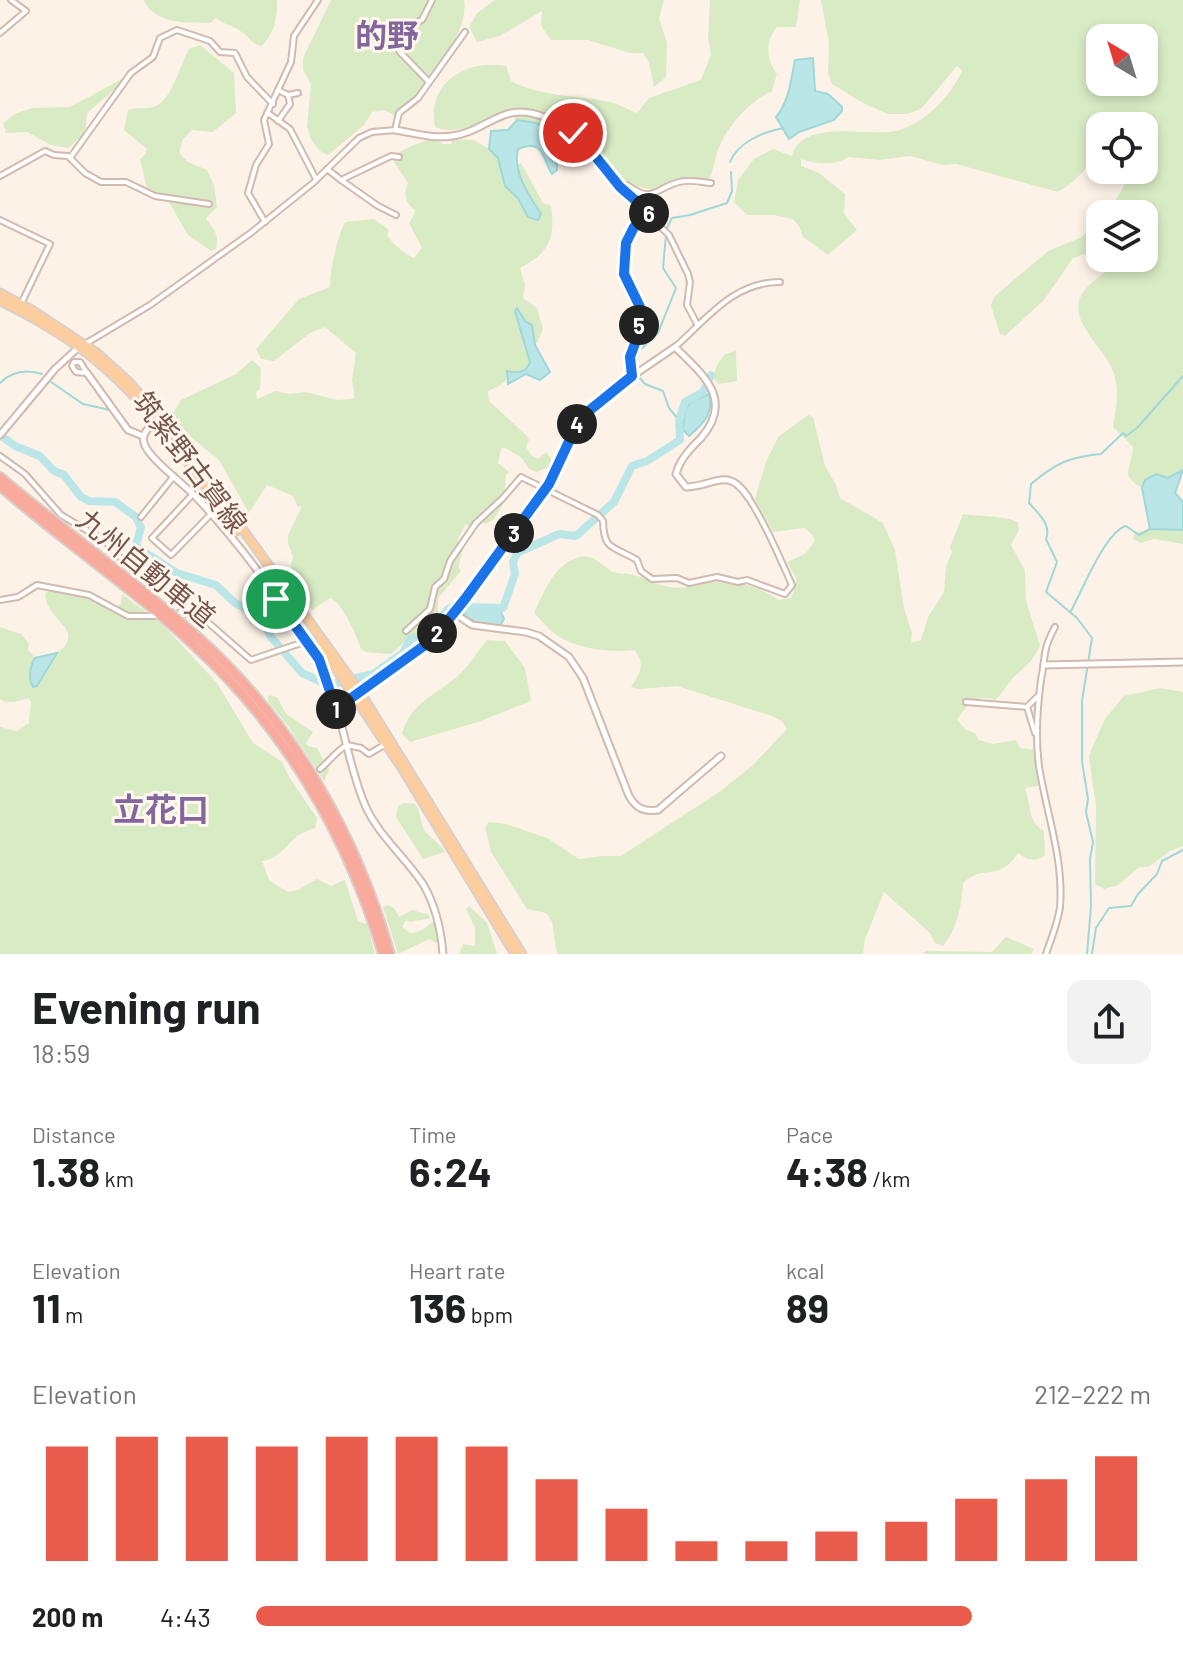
<!DOCTYPE html>
<html lang="en">
<head>
<meta charset="utf-8">
<style>
	body { margin:0; font-family:Barlow,"Noto Sans JP",sans-serif; background:#f2f2f2; color:#202124; height:100vh; display:flex; flex-direction:column; font-size:30px; white-space:nowrap }
	* { box-sizing:border-box; margin:0 }
	p { font-size:26px; color:#757577 }
	.icon { flex:none; width:44px; height:44px; fill:none; stroke:currentColor; stroke-width:2; stroke-linecap:round; stroke-linejoin:round }
	.map { position:relative; height:954px; overflow:hidden }
	.drawer { display:flex; flex-direction:column; background:#fff; flex:1 }
	.drawer>* { flex:none }
	.needle { width:52px; rotate:322deg }
	.controls { position:absolute; left:1086px; top:24px; display:grid; gap:16px }
	.controls a { display:grid; place-items:center; width:72px; height:72px; border-radius:16px; background:#fff; box-shadow:0 4px 12px #0003; font-size:40px }
	.pin { position:absolute; display:grid; place-items:center; width:68px; height:68px; color:#fff; margin:-34px; border:4px solid #fff; border-radius:50%; box-shadow:0 2px 8px #0007 }
	.km { position:absolute; width:40px; height:40px; margin:-20px; border-radius:50%; background:#222; color:#fff; font-size:22px; line-height:40px; text-align:center }
	.round { display:grid; place-items:center; flex:none; width:84px; height:84px; border-radius:16px; background:#f2f2f2 }
	.headline { display:flex; align-items:center; justify-content:space-between; height:136px; padding:0 32px }
	h1 { font-size:44px; font-weight:700; line-height:60px }
	.metrics { display:grid; grid-template-columns:repeat(3,1fr); gap:12px; height:136px; padding:8px 32px }
	.metrics div { display:grid; align-content:center }
	.metrics b { font-size:40px; font-weight:700 }
	.metrics small { font-size:22px; font-weight:400 }
	.metrics p { font-size:22px }
	.chart { height:224px; padding:16px 32px }
	.chart p { display:flex; justify-content:space-between }
	.chart svg { width:100%; height:144px; margin-top:8px; stroke:#e95b4a; stroke-width:6 }
	ul { padding:0 32px; list-style:none; font-size:26px }
	li { display:grid; grid-template-columns:128px 96px 1fr; align-items:center; height:60px }
	li i { height:20px; border-radius:10px; background:#e95b4a }
	.map>svg:first-child { display:block }
	.green { fill:#d9ebc5; fill-rule:evenodd }
	.water { fill:#bbe6e7; stroke:#a0d7d9; stroke-width:2 }
	.lines { fill:none; stroke-linecap:round; stroke-linejoin:round }
	.stream { stroke:#a0d7d9; stroke-width:2 }
	.river { stroke:#bbe6e7; stroke-width:8 }
	.minor-casing { stroke:#d1baaf; stroke-width:8 }
	.tertiary-casing { stroke:#d1baaf; stroke-width:9 }
	.primary-casing { stroke:#d9cfcc; stroke-width:11 }
	.motorway-casing { stroke:#d9cfcc; stroke-width:12 }
	.minor { stroke:#fff; stroke-width:4 }
	.tertiary { stroke:#fff; stroke-width:5 }
	.primary { stroke:#fcce9f; stroke-width:7 }
	.motorway { stroke:#f8aa9d; stroke-width:8 }
	.route-casing { stroke:#fff; stroke-width:16 }
	.route { stroke:#1a73e8; stroke-width:10 }
	.labels { text-anchor:middle; stroke-width:6; stroke-linejoin:round; paint-order:stroke }
	.street-label { font-size:28px; fill:#77554a; stroke:#fff6ee }
	.quarter-label { font-size:32px; font-weight:bold; fill:#83669b; stroke:#fff6ee }
</style>
</head>
<body>
<div class="map">
<svg width="1183" height="954" viewBox="0 0 1183 954">
	<rect width="100%" height="100%" fill="#fdf2e7"/>
	<g class="green">
		<path d="M143,0h134c0,20 -2,31 -15,46 -11,-2 -13,-10 -22,-15 -7,-6 -14,-5 -24,-13l-6,5c-26,-1 -53,2 -67,-23z"/>
		<path d="M331,0h133c6,33 -38,85 -57,111l-9,6 -14,-7 -12,2 -8,13 -36,30 -8,-4 -9,-12 -4,-12 4,-43 -8,-14v-12z"/>
		<path d="M495,0h169l-5,18 8,25 -1,34 -12,10 -5,-25 -6,-9h-13l-42,-13h-37l-10,-14 1,-15 -42,25 -23,6 -8,-15 8,-14z"/>
		<path d="M710,0h90l-4,27h-19c-12,14 -11,33 0,47l-5,17c-22,10 -46,36 -54,59 -4,11 -4,20 -10,30 -19,-4 -34,2 -51,11l-29,-7 -18,-21 -31,-18 -2,-5 -41,-17 -19,-3 -8,-5c-19,7 -56,21 -74,12 -9,-45 32,-68 71,-61l5,15c30,16 63,14 95,20 11,2 21,8 31,12l12,-15 52,-18 10,-26 -3,-16z"/>
		<path d="M821,0h362v470l-15,8 -23,2 -3,8c-24,-14 -10,-19 -9,-41l-20,-20c3,-19 7,-37 0,-56 -13,-33 -63,-60 -13,-95 19,-14 19,-18 44,-18v-22l8,-10 -2,-15 -19,-8 -13,2 -4,-2c6,-10 15,-22 9,-33h21v-44h-44v20c-7,6 -6,10 -11,17 -8,13 -18,21 -31,29l-102,-28 -13,1 -33,-9 -31,4 -31,-3c-12,9 -33,7 -47,2v7l18,7 26,21 -1,20 13,16 -29,25 -25,-18 -4,-11 -6,-7 -19,-4h-27l-13,-13 4,-22 16,-21 19,-10 19,7c8,-36 73,-21 97,-24 29,-2 63,-35 73,-62l-5,-4 -36,43 -14,5h-19l-25,-11 -31,-19 -4,-11 1,-30zM1100,38h44v44h-44z"/>
		<path d="M200,45l34,28 2,40 -23,19 -21,-2 -9,9 -4,14 9,9 19,8 7,15 3,22 -11,11c7,12 14,15 10,31l-5,2 -23,-16 -22,-38 -19,-7 -7,-31 5,-4 2,-6 -23,-19 4,-20c9,-3 18,-1 25,-3 19,-5 27,-42 36,-58z"/>
		<path d="M122,79l-8,11 -27,23 -1,14 -4,9 -14,12 -17,-3 -24,-13 -21,1 -3,-10 12,-9 17,-6 38,-1z"/>
		<path d="M431,138l12,6h9l-2,-5 24,1 20,12 7,13 4,21 13,12 10,19 13,-3 -20,-37 -3,-12 3,-2 22,40 8,2c5,33 -2,48 -31,63l5,17 -2,13 14,10 6,21 -6,14 -3,-1 -17,-34v11l13,43c-4,12 -13,11 -23,9l-1,9 -7,6 -11,5 1,10 38,35 2,4 -3,7 6,9 6,3 8,-7 6,8 -5,8 -11,4 -7,-3 -7,-11 -18,-11 -3,2 -3,14 11,9 -3,3 -1,14 3,7 -14,23 -8,5 -12,-3 -4,6 -4,-3 -9,17 5,1c3,8 -3,17 -3,26l2,3 -23,27v27l-10,11 -20,3 -17,15 -25,-2 -5,-3c-5,-14 -18,-46 -31,-51l-17,11 -5,-2 -2,-22 -13,-12 -2,-8 2,-8 -5,-14v-8l14,-29 -4,1 -5,-11 -26,-11 -18,28 -30,-53 -27,-22 -20,-23 9,-15 55,-26 16,-14 9,8 -1,21 -4,3 1,7 19,-8 13,3 17,-2 31,8 15,-1 3,-2 -3,-16 4,-28 -31,-26 -15,6 -36,28 -13,-2 -5,-10 43,-50 31,-12c0,-17 7,-49 15,-65l29,-3 15,11 -2,5c6,9 17,19 27,23l8,-10 -13,-25 5,-8 1,-5c-9,-6 -12,-17 -7,-27l-17,-26c11,-8 27,-13 40,-19z"/>
		<path d="M1100,218v31l-27,9 -29,42 -39,36 -5,-2 -9,-28 3,-9 54,-46 34,-14z"/>
		<path d="M736,351l1,30 -18,3 -5,-5c0,-10 5,-18 11,-25z"/>
		<path d="M808,415l5,2 12,49 11,19 4,13 43,25 12,27 9,58 8,25 -1,10 10,-3 7,-23 16,-25 2,-25 6,-15 -2,-5 13,-33c18,3 38,1 55,8l1,8 -8,15 14,25 1,31 14,44c-5,14 -14,21 -24,30 -8,7 -13,18 -21,25 -19,-7 -29,6 -38,20l9,10 9,3 4,7 14,4 23,-4 4,8 14,2 5,36 -14,2c7,17 1,32 19,43l1,24c-10,8 -18,5 -27,-2 -19,30 -34,10 -55,30 -1,21 -6,47 -20,63l-8,-3 -5,-10 -46,-41 -19,47 -2,15h-306l-5,-32 -6,-9 -19,-4 -36,-57 -6,-25 4,-5 17,2 41,14 32,21 23,-3h19l101,-66 31,-25 34,-36 -5,-8 -10,-5 -95,-30 -38,3 -8,-2c9,-14 15,-23 3,-37 -22,3 -57,-1 -76,-14 -9,-6 -16,-15 -24,-23 10,-20 18,-45 40,-54 18,-8 24,4 37,12 5,3 12,2 18,3 13,2 24,9 36,12 15,4 28,0 43,-3 25,-4 51,3 71,17l12,-2 6,-18 -10,-18 18,-8 10,-13 -2,-6 -9,-7 -31,4 -18,-33 11,-37 12,-25z"/>
		<path d="M1150,529l33,1v14l-29,-5 -13,4 -8,-4 2,-6z"/>
		<path d="M51,591l25,2 33,15 12,-4 1,-10 41,31 54,58 36,60 29,19 7,15 28,41 -2,10c-6,3 -14,5 -19,9 -11,10 -18,22 -34,24l7,19 19,12 10,-2 19,-11 14,7 14,-6 13,41 9,3 8,30h-375v-227l17,4 12,-8 2,-21 -3,-4c-10,3 -19,7 -28,1v-72l21,7 8,10 -1,6 5,5 3,15c66,-44 11,-40 9,-77z"/>
		<path d="M487,640l18,1 20,27 6,33 -53,21 -68,20 -8,-8c8,-31 34,-39 57,-59 10,-9 19,-24 28,-35z"/>
		<path d="M1160,688l23,4v154l-13,5 -20,15 -12,2 -20,17 -14,4 -9,-5 1,-78 -7,-49 3,-9 13,-29 19,-23z"/>
		<path d="M268,695l9,2 9,17 27,18 -7,11 2,3 9,2 12,22 -5,11 -36,-55 -20,-25z"/>
		<path d="M405,803l10,1c6,8 5,19 10,27 6,7 14,12 20,21l-22,7 -27,-42 2,-11z"/>
		<path d="M388,905l6,3 5,9 13,-7 17,5 1,3 -20,4 -4,-2 -4,7 8,6c12,0 15,-6 24,-12l5,21 -3,1 -7,-4 -31,15 -15,-47z"/>
		<path d="M469,906l18,17 10,31h-38l4,-10 12,2v-18l-9,-19z"/>
		<path d="M1006,937l28,12 -3,5h-109l4,-3 66,1z"/>
	</g>
	<g class="water">
		<path d="M813,58l2,33 13,3 14,13v4l-8,9 -35,12 -10,7 -13,-22c13,-15 15,-38 19,-57z"/>
		<path d="M517,120l19,3 41,17 2,5 -18,-2 -9,4 -1,4 6,13v6l-5,4c-10,-16 -8,-36 -34,-25 -6,23 12,47 23,65l-3,6 -10,-3 -10,-19 -13,-12 -7,-28 -9,-9 2,-18 17,-1z"/>
		<path d="M517,308l8,13 7,4 3,20 15,27 -10,8 -14,-6 -18,10 -1,-13c10,2 19,3 23,-9l-15,-51z"/>
		<path d="M709,394c5,20 -6,30 -20,42l-6,-6c2,-26 2,-26 26,-36z"/>
		<path d="M1183,470l-8,23 8,9v28l-33,-1 -8,-41 3,-8 11,-6 12,4z"/>
		<path d="M492,608l8,2 4,9 -4,7 -25,-4 -11,-7 1,-6z"/>
		<path d="M57,653l-20,33 -4,1c-5,-8 -3,-21 2,-29z"/>
	</g>
	<g class="lines">
		<g class="stream">
			<path d="M730,162c7,-19 34,-31 54,-34"/>
			<path d="M667,228l5,-10 18,-3 37,-12 5,-12 -1,-19"/>
			<path d="M635,369l4,-18 19,-18 18,-45 -13,-20 3,-33"/>
			<path d="M639,377l6,7 18,7 6,17 10,12"/>
			<path d="M51,382l32,22 27,6"/>
			<path d="M0,383c12,-12 26,-14 42,-9"/>
			<path d="M1071,611c11,-20 34,-79 55,-85l13,9 11,-6"/>
			<path d="M1087,954l4,-48 -1,-47 3,-17 -7,-30 2,-13 -6,-38v-60l10,-63 -15,-20 -31,-26 11,-30 -11,-23c6,-14 -8,-26 -17,-36l2,-19c25,-21 38,-27 70,-30l22,-21 3,3 11,-8 46,-52"/>
			<path d="M1092,954l4,-26 13,-20 22,-2 7,-12 19,-20 5,-13 21,-11"/>
		</g>
		<g class="river">
			<path d="M0,435l15,11 25,10 14,15 10,4 17,22 8,4 26,1 21,15 5,11 -5,17 4,4 37,24 39,12 19,18 25,13 11,21 31,36 26,12 45,-11 30,-21 8,-15 16,-1 21,-28 9,-5"/>
			<path d="M466,607l37,1 12,-34 -2,-12 4,-9 42,-19 17,2 38,-34 18,-36 15,-5 33,-21 -1,-20 6,-18 18,-10 8,-17"/>
		</g>
		<defs>
			<g id="minor">
				<path d="M0,33l26,-22 -15,-11"/>
				<path d="M428,81l-28,-29 -6,-11 2,-11 26,-10 10,-20"/>
				<path d="M278,90l10,5 2,9 -12,17"/>
				<path d="M288,95l10,-2"/>
				<path d="M268,113l22,16 26,50"/>
				<path d="M584,142l36,45 49,48 19,39 2,8 -3,23 10,19"/>
				<path d="M70,158l61,-85 22,-16 7,-19 17,-8 33,11 10,11 15,1 12,24 26,27"/>
				<path d="M327,169l14,11 50,-24 8,1"/>
				<path d="M0,176l45,-25 9,4 14,1 17,17 16,9h25l29,14 54,8"/>
				<path d="M341,180l37,26 18,9"/>
				<path d="M620,187l7,-2c27,19 26,4 52,-3 11,-3 21,0 32,1"/>
				<path d="M0,220l50,24 -29,60"/>
				<path d="M265,222l-17,-29 8,-28 13,-21 -5,-24 27,-58 3,-26 24,-36"/>
				<path d="M85,344l65,-39 102,-73 61,-49 46,-45 13,-6 23,-2 4,-17 19,-15 47,-66"/>
				<path d="M675,347c32,-28 58,-65 105,-65"/>
				<path d="M74,362h6l7,11 -11,-1 -4,-6z"/>
				<path d="M0,456l25,18 36,41 44,26 21,23 13,4"/>
				<path d="M193,494l-41,44 19,17 40,-41"/>
				<path d="M141,517l33,-41"/>
				<path d="M0,600l18,-3 19,-12 52,10 39,21h27"/>
				<path d="M180,612l24,7 47,41 56,-19"/>
				<path d="M406,631l24,-22 5,-22 9,-8 6,-18 26,-38 27,-25 18,-21 77,38 5,6c1,30 9,24 34,39l4,11 11,8 25,-1 12,5 28,-6 21,5 9,-2 38,14 7,-9c-13,-29 -26,-60 -44,-88"/>
				<path d="M966,702l61,5"/>
				<path d="M1035,733l-8,-26 11,-11"/>
				<path d="M320,769c10,-8 15,-17 27,-24l14,3 8,6 17,-10"/>
				<path d="M1046,954c5,-15 12,-31 14,-47 4,-48 -14,-95 -21,-141 -4,-29 -2,-57 2,-86 5,-25 1,-29 14,-53"/>
			</g>
			<g id="tertiary">
				<path d="M395,130c19,3 37,9 57,6 19,-2 34,-14 52,-21 27,-11 60,10 80,27"/>
				<path d="M87,373l41,57 15,6"/>
				<path d="M632,376c-5,-21 7,-35 8,-55 0,-22 -7,-23 -15,-41 -3,-5 -1,-13 0,-19 2,-26 5,-30 25,-48"/>
				<path d="M159,419c-8,7 -18,13 -15,24 4,15 40,41 51,53 44,46 89,109 124,163 23,46 26,99 46,146 13,30 40,52 58,79 13,22 18,45 20,70"/>
				<path d="M0,435l55,-66 24,-22"/>
				<path d="M454,613l18,12 54,7 13,4 30,21 14,21 46,118c7,12 14,16 29,14l63,-54"/>
				<path d="M1044,665l139,-3"/>
				<path d="M336,709l96,-69 33,-41 84,-115 31,-66 41,-34 54,-37c27,27 60,52 26,91 -11,11 -21,21 -25,36l10,13c28,0 41,-22 62,10"/>
			</g>
			<g id="primary">
				<path d="M0,293l32,17 65,43 33,30 46,54 184,255 162,262"/>
				<path d="M0,301c37,18 73,39 104,66 53,46 93,108 133,164"/>
				<path d="M320,645l82,123 113,186"/>
			</g>
			<g id="motorway">
				<path d="M0,477c66,56 138,106 202,164 92,84 154,194 188,313"/>
				<path d="M0,486c63,55 133,102 194,159 92,84 153,190 189,309"/>
			</g>
		</defs>
		<use href="#minor" class="minor-casing"/>
		<use href="#tertiary" class="tertiary-casing"/>
		<use href="#primary" class="primary-casing"/>
		<use href="#motorway" class="motorway-casing"/>
		<use href="#minor" class="minor"/>
		<use href="#tertiary" class="tertiary"/>
		<use href="#primary" class="primary"/>
		<use href="#motorway" class="motorway"/>
	</g>
	<g class="lines">
		<defs>
			<path id="route" d="M276,599l43,60 17,50 96,-69 33,-41 84,-115 31,-66 52,-42 -2,-19 8,-22 2,-28 -16,-33 2,-31 8,-16 16,-14 -30,-26 -36,-45 -11,-9"/>
		</defs>
		<use href="#route" class="route-casing"/>
		<use href="#route" class="route"/>
	</g>
	<g class="labels">
		<g class="street-label">
			<text transform="translate(190 462) rotate(53)" y="10">筑紫野古賀線</text>
			<text transform="translate(146 568) rotate(39)" y="10">九州自動車道</text>
		</g>
		<g class="quarter-label">
			<text x="387" y="47">的野</text>
			<text x="161" y="821">立花口</text>
		</g>
	</g>
</svg>
<div class="controls">
<a><svg class="needle" viewBox="-14 -14 28 28"><path d="M0-13l5 13h-10z" fill="#e53935"/><path d="M0 13l5-13h-10z" fill="#757577"/></svg></a>
<a><svg class="icon" aria-label="locate" viewBox="0 0 24 24"><circle cx="12" cy="12" r="6"/><path d="M12 2v4M12 18v4M2 12h4M18 12h4"/></svg></a>
<a><svg class="icon" aria-label="layers" viewBox="0 0 24 24"><path d="M12 4l9 5-9 5-9-5zM3 14l9 5 9-5"/></svg></a>
</div>
<div class="pin" style="left:276px;top:599px;background:#1e9e55"><svg class="icon" aria-label="arrive" viewBox="0 0 24 24"><path d="M6 21V4h12l-3 4 3 4H6"/></svg></div>
<div class="pin" style="left:573px;top:133px;background:#d93025"><svg class="icon" aria-label="check" viewBox="0 0 24 24"><path d="M5 12l5 5 9-10"/></svg></div>
<b class="km" style="left:336px;top:709px">1</b>
<b class="km" style="left:437px;top:633px">2</b>
<b class="km" style="left:514px;top:533px">3</b>
<b class="km" style="left:577px;top:424px">4</b>
<b class="km" style="left:639px;top:325px">5</b>
<b class="km" style="left:649px;top:213px">6</b>
</div>
<section class="drawer">
<div class="headline"><div><h1>Evening run</h1><p>18:59</p></div><a class="round"><svg class="icon" aria-label="share" viewBox="0 0 24 24"><path d="M12 15V3M7 8l5-5 5 5M5 13v7h14v-7"/></svg></a></div>
<div class="metrics">
<div><p>Distance</p><b>1.38<small> km</small></b></div>
<div><p>Time</p><b>6:24</b></div>
<div><p>Pace</p><b>4:38<small> /km</small></b></div>
</div>
<div class="metrics">
<div><p>Elevation</p><b>11<small> m</small></b></div>
<div><p>Heart rate</p><b>136<small> bpm</small></b></div>
<div><p>kcal</p><b>89</b></div>
</div>
<div class="chart"><p><span>Elevation</span>212–222 m</p>
<svg viewBox="0 0 160 44" preserveAspectRatio="none"><path d="M5 44V9M15 44V6M25 44V6M35 44V9M45 44V6M55 44V6M65 44V9M75 44V19M85 44V28M95 44V38M105 44V38M115 44V35M125 44V32M135 44V25M145 44V19M155 44V12"/></svg>
</div>
<ul>
<li><b>200 m</b>4:43<i style="width:80%"></i></li>
</ul>
</section>
</body>
</html>
